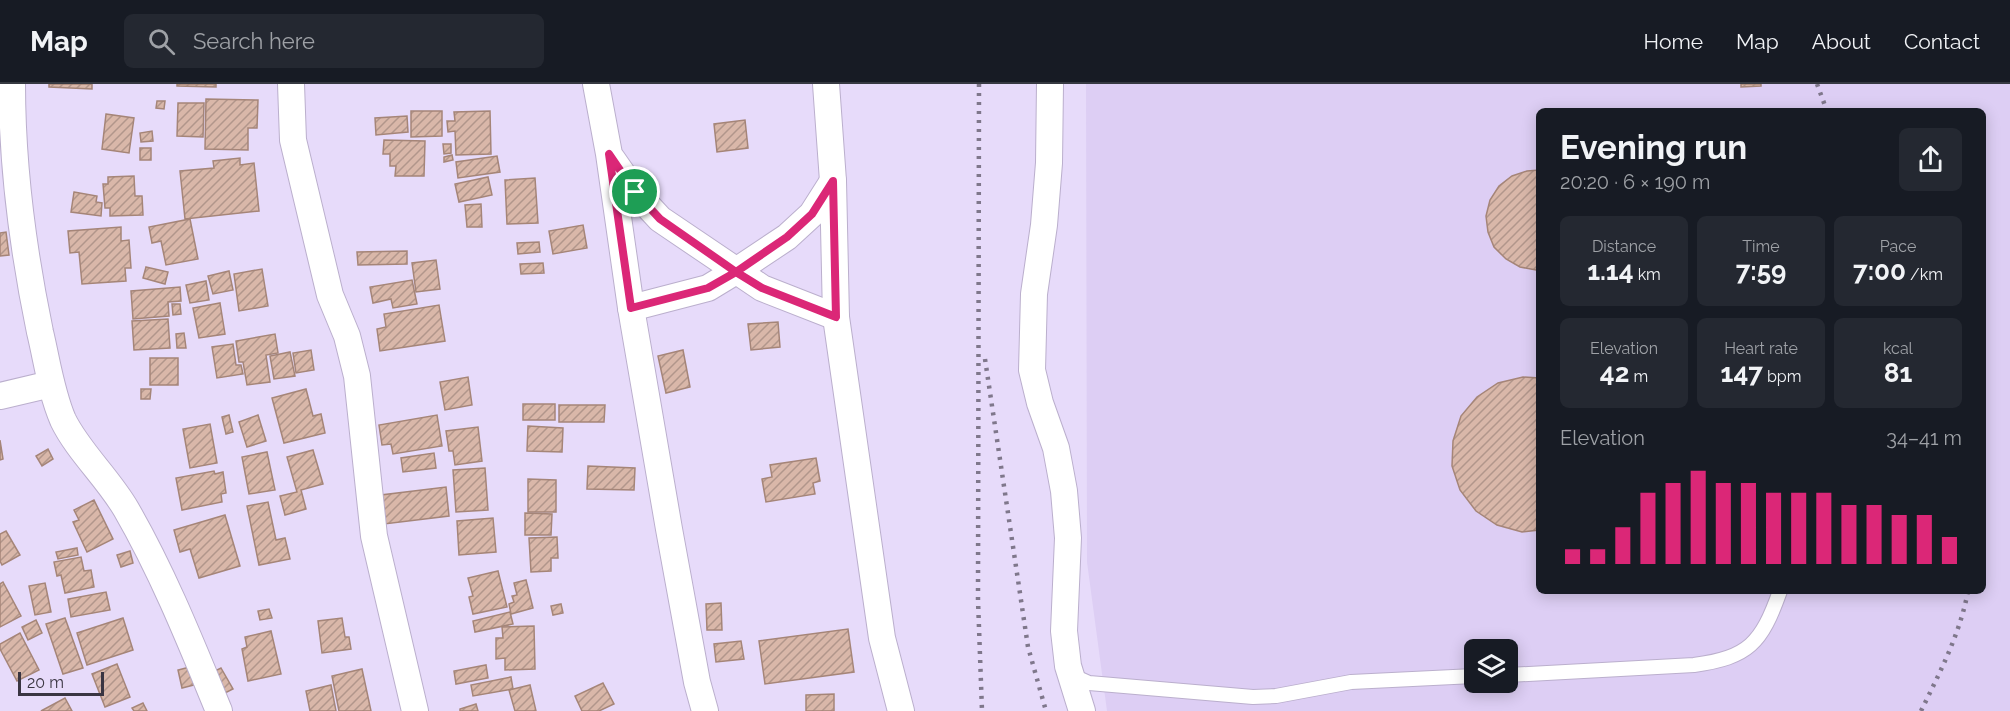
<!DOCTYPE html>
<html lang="en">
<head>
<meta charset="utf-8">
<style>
	body { margin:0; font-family:Raleway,sans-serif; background:#242831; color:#f1f3f6; height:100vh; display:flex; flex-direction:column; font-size:22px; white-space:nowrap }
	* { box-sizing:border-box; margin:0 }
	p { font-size:20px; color:#9ea1a6 }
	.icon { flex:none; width:33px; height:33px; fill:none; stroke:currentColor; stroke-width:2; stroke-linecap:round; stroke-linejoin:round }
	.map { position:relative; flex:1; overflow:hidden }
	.panel { position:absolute; left:1536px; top:24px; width:450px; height:486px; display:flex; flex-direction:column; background:#171b24; border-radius:9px; box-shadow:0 3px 15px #0003 }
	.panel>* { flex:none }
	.fabs { position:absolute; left:1464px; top:555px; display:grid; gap:12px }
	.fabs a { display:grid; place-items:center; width:54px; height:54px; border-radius:9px; background:#171b24; box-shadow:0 3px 15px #0003; font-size:30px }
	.scale { position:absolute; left:18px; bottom:15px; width:86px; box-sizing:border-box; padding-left:6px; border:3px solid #3a3542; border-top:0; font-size:16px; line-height:21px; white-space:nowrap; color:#3a3542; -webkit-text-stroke:4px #e7dbfa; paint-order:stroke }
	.pin { position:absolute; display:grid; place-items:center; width:51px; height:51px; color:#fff; margin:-26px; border:3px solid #fff; border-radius:50%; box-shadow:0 2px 6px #0007 }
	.round { display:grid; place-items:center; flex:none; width:63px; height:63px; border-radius:9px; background:#242831 }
	.head { display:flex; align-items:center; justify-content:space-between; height:102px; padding:0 24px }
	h1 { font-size:33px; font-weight:700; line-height:45px }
	.figures { display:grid; grid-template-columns:repeat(3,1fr); gap:9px; height:102px; padding:6px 24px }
	.figures div { display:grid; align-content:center; border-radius:9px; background:#242831; text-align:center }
	.figures b { font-size:26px; font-weight:700 }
	.figures small { font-size:16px; font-weight:400 }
	.figures p { font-size:16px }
	.chart { height:168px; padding:12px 24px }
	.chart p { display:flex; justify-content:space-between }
	.chart svg { width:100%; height:108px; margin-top:6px; stroke:#db2777; stroke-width:6 }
	header { display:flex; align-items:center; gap:36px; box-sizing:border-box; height:84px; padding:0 30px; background:#171b24; border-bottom:2px solid #363941 }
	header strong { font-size:28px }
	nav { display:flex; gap:33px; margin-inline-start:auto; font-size:21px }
	.search { width:420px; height:54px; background:#242831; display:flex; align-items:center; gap:15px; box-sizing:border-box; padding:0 21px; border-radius:9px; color:#9ea1a6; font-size:22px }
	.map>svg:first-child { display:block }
	.built { fill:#ddcef4; fill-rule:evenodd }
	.building { fill:url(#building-hatch); stroke:#a58578; stroke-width:1.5 }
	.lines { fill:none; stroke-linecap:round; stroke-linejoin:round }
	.lane-casing { stroke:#bbafcd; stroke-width:16 }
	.street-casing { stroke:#bbafcd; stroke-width:28 }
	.lane { stroke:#fff; stroke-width:14 }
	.street { stroke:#fff; stroke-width:26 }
	.rail { stroke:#7f778b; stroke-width:4.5; stroke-dasharray:3 6; stroke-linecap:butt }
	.route-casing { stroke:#fff; stroke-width:12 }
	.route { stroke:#db2777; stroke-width:8 }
</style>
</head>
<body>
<header>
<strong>Map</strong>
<div class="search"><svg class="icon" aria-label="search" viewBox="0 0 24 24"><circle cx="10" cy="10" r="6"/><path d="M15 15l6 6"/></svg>Search here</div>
<nav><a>Home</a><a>Map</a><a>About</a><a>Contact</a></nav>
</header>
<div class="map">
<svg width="2010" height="627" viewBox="0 0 2010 627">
	<defs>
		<pattern id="building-hatch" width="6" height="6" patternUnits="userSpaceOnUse" patternTransform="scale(1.5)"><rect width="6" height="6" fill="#d9b7a9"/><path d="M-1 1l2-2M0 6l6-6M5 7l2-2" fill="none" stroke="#b1968b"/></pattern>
	</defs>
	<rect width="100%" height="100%" fill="#e7dbfa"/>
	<path class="built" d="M1086,0h924v627h-903l-20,-149zM1539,27h444v480h-444zM1474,566h34v32h-34z"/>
	<g class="building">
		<path d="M49,0h43v5l-43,-2z"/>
		<path d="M177,0h39v3l-39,-1z"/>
		<path d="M1741,0h20v2l-20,1z"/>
		<path d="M206,15l52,1 -1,28h-9v22l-43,-1z"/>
		<path d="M157,17h8l-1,8 -8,-1z"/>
		<path d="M178,19h26l-1,34 -26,-1z"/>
		<path d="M411,27h31v25l-31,1z"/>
		<path d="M490,27l1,43 -35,1 -1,-24 -7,1 -1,-11h8l-1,-9z"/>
		<path d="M106,30l28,4 -5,35 -27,-4z"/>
		<path d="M407,32l1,16 -32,3 -1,-17z"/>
		<path d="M745,36l3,28 -31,4 -3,-28z"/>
		<path d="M152,47l1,10 -12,1 -1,-9z"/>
		<path d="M384,56l41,1 -1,35h-29l1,-10h-6v-12h-7z"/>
		<path d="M443,60h8v9l-7,1z"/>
		<rect x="140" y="64" width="11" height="12"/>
		<path d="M452,71l1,5 -9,2v-5z"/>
		<path d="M497,72l3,16 -42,6 -2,-16z"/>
		<path d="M240,74v7l14,-2 5,48 -74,8 -5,-48 34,-3 -1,-7z"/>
		<path d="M1539,86v99l-3,1 -16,-3 -14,-8 -12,-12 -6,-15 -2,-16 4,-16 9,-14 13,-10 15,-5z"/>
		<path d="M134,92l1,20h7l1,19 -33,1v-8h-5l-2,-24h5v-7z"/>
		<path d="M488,93l4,18 -33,7 -4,-18z"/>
		<path d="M535,94l3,45 -31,1 -2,-44z"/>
		<path d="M74,108l23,4 -1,6 6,1 -1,13 -30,-4z"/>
		<path d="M481,120l1,23h-15l-2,-22z"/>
		<path d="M190,135l8,40 -32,6 -5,-24 -9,2 -3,-16z"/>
		<path d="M583,141l4,23 -34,6 -4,-23z"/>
		<path d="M121,143v14l8,-1 2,28h-6l1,13 -44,3 -3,-32 -9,1 -2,-22z"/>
		<path d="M6,148l3,23 -9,1v-23z"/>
		<path d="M539,158l1,10 -22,2 -1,-11z"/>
		<path d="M407,167v13l-49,1 -1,-13z"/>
		<path d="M436,176l4,29 -24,3 -4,-29z"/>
		<path d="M543,179l1,10 -23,1 -1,-10z"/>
		<path d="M146,183l22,5 -3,12 -22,-6z"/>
		<path d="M262,185l6,37 -29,5 -5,-37z"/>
		<path d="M229,187l4,19 -20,4 -5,-18z"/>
		<path d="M412,196l5,24 -24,4 -2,-9 -18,4 -3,-16z"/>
		<path d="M206,197l3,19 -19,3 -4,-18z"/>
		<path d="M180,203l1,14 -13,1 1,14 -36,3 -2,-28z"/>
		<path d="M220,219l5,31 -26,4 -6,-30z"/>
		<path d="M172,220h8l1,10 -8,1z"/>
		<path d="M439,221l6,36 -65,10 -3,-22 9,-2 -2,-13z"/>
		<path d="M168,235l2,29 -36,2 -2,-29z"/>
		<path d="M778,238l2,25 -29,3 -3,-26z"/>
		<path d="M184,249l2,15h-9l-1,-14z"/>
		<path d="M275,250l3,19 -12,2 4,27 -23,3 -4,-23h-4l-3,-21z"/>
		<path d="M233,260l3,21h5l2,9 -26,4 -5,-31z"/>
		<path d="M311,266l3,20 -18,3 -3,-20z"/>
		<path d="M683,266l7,37 -24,6 -8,-37z"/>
		<path d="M290,268l5,24 -21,3 -4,-23z"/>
		<rect x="150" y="274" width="28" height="27"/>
		<path d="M468,293l4,28 -27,5 -5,-28z"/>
		<path d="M1523,293l16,1v152l-17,2 -25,-7 -21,-14 -16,-21 -8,-24 1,-25 8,-25 16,-19 21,-14z"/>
		<path d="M141,305h10l-1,10h-9z"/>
		<path d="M306,305l7,27 8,-2 4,19 -41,10 -12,-45z"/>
		<rect x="523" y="320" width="32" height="16"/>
		<path d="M559,321h46l-1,17h-45z"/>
		<path d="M229,331l4,17 -7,2 -4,-17z"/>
		<path d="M258,331l8,26 -19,6 -8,-25z"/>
		<path d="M437,331l5,31 -49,8 -2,-10 -9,1 -3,-20z"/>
		<path d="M210,340l7,39 -27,5 -7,-39z"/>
		<path d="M528,342l35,2 -1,24 -35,-1z"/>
		<path d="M478,343l4,34 -27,4 -2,-14h-4l-3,-20z"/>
		<path d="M0,356l3,19 -3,1z"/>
		<path d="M48,365l5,10 -11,7 -6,-10z"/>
		<path d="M313,366l10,34 -22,6 5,19 -21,6 -5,-19 17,-4 -10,-35z"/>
		<path d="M267,368l8,38 -26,4 -7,-37z"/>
		<path d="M434,369l2,15 -33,4 -2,-14z"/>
		<path d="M816,374l4,23 -7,2 2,11 -49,8 -4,-23 10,-2 -2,-12z"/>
		<path d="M588,382l47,2 -1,22 -47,-1z"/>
		<path d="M485,384l3,42 -32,2 -3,-42z"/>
		<path d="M214,387l1,3 8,-2 3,21 -5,1 1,8 -40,8 -6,-32z"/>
		<path d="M528,395l28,1v32h-28z"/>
		<path d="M446,403l3,29 -65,8 -3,-29z"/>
		<path d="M94,416l19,39 -26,13 -14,-30 6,-2 -5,-10z"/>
		<path d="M268,418l8,38 9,-2 5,21 -31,6 -12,-59z"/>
		<path d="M525,429l27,1 -1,21h-26z"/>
		<path d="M225,431l15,51 -41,12 -9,-29 -10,3 -6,-22z"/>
		<path d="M493,434l3,34 -37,3 -2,-34z"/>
		<path d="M6,447l14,24 -18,10 -2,-4v-27z"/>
		<path d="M557,453l1,21h-7v13l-20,1 -2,-34z"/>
		<path d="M77,464l1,7 -20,4 -2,-7z"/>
		<path d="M130,467l3,12 -12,4 -4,-12z"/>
		<path d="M81,473l3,14 7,-1 3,17 -29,6 -4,-18 -4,1 -3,-14z"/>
		<path d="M498,487l9,36 -34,7 -4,-17 4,-1 -5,-18z"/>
		<path d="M526,496l7,28 -22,6 -2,-10 5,-2 -2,-6 5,-1 -3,-12z"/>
		<path d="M3,498l18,34 -21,11v-43z"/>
		<path d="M45,499l6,29 -16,3 -6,-29z"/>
		<path d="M106,508l4,18 -39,7 -3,-18z"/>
		<path d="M721,519l1,27h-15l-1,-26z"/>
		<path d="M561,520l2,9 -10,2 -2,-9z"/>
		<path d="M269,525l3,9 -12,2 -2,-9z"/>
		<path d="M510,528l3,12 -38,8 -2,-11z"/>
		<path d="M65,534l18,50 -20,6 -17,-50z"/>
		<path d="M123,534l10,32 -46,15 -10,-32z"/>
		<path d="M342,534l3,19h4l2,12 -29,4 -4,-32z"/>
		<path d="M36,536l6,13 -14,7 -6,-13z"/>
		<path d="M534,542l1,43 -30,1v-12l-9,1v-21h7l-1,-11z"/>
		<path d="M848,545l6,43 -89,12 -6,-43z"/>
		<path d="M271,547l10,43 -33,7 -6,-32 5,-2 -2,-10z"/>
		<path d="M20,549l19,37 -22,11 -17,-32v-5z"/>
		<path d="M741,557l3,18 -28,3 -2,-18z"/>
		<path d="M117,580l13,33 -25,10 -13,-33z"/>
		<path d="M486,581l2,13 -32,6 -2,-13z"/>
		<path d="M190,583l4,18 -12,3 -4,-18z"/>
		<path d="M221,584l12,21 -16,8 -12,-21z"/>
		<path d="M362,585l9,42h-32l-7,-35z"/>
		<path d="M511,593l2,12 -40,7 -2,-11z"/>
		<path d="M603,599l11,21 -15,7h-17l-7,-15z"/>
		<path d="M331,601l5,26h-26l-4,-20z"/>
		<path d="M530,601l6,26h-21l-6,-21z"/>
		<path d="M834,610v17h-28v-16z"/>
		<path d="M65,614l7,13h-31z"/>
		<path d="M143,619l4,8h-13l-2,-3z"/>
		<path d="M476,620l2,7h-18v-2z"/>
	</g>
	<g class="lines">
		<defs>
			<g id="lane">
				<path d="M1073,588l5,6 11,5 164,14 23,-1 75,-14 123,-6"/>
				<path d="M1508,591l186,-10c55,-8 67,-21 86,-74"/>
			</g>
			<g id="street">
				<path d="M12,0c0,83 11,166 28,248 7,29 11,60 23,88 15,31 45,58 63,89 37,64 65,134 93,202"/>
				<path d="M291,0l2,56 37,155 17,41 10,40 17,160 41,175"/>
				<path d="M596,0l13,70 22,154 38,221 28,153 8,29"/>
				<path d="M826,0l7,97 3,136 46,321 19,73"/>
				<path d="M1050,0l-1,79 -5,62 -10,69 -2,76 8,33 16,45 8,43 4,47 -4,93 4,35 14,45"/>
				<path d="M612,75l23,33 25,27 102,69 74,29"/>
				<path d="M631,224l77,-20 28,-17 51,-34 25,-23 21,-33"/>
				<path d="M0,312l51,-12"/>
			</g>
		</defs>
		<use href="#lane" class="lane-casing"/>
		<use href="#street" class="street-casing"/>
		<use href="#lane" class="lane"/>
		<use href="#street" class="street"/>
		<g class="rail">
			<path d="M979,0l-1,516 4,111"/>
			<path d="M1817,0l10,27"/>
			<path d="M985,275l43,288 18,64"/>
			<path d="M1921,627c19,-39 39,-77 47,-120"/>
		</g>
	</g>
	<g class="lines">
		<defs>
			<path id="route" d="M635,108l-26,-38 22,154 77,-20 28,-16 26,16 74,29 -3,-136 -21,33 -25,23 -51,35 -76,-53 -25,-27"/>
		</defs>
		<use href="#route" class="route-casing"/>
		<use href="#route" class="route"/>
	</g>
</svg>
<div class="fabs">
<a><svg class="icon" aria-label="layers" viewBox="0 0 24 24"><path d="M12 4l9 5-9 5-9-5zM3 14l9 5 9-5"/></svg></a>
</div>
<div class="scale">20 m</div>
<div class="pin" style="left:635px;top:108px;background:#1e9e55"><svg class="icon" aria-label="arrive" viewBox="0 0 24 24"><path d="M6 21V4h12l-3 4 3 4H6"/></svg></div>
<section class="panel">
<div class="head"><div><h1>Evening run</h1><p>20:20 · 6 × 190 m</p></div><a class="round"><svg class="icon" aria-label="share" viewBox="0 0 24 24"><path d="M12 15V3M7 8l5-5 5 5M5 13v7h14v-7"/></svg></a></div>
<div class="figures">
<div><p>Distance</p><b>1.14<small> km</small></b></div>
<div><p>Time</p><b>7:59</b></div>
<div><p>Pace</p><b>7:00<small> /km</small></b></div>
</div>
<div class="figures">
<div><p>Elevation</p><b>42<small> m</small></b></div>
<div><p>Heart rate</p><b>147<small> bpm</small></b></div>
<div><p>kcal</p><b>81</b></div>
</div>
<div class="chart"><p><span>Elevation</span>34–41 m</p>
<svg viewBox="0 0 160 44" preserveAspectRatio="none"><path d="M5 44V38M15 44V38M25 44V29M35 44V15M45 44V11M55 44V6M65 44V11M75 44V11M85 44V15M95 44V15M105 44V15M115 44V20M125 44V20M135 44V24M145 44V24M155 44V33"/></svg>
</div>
</section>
</div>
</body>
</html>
